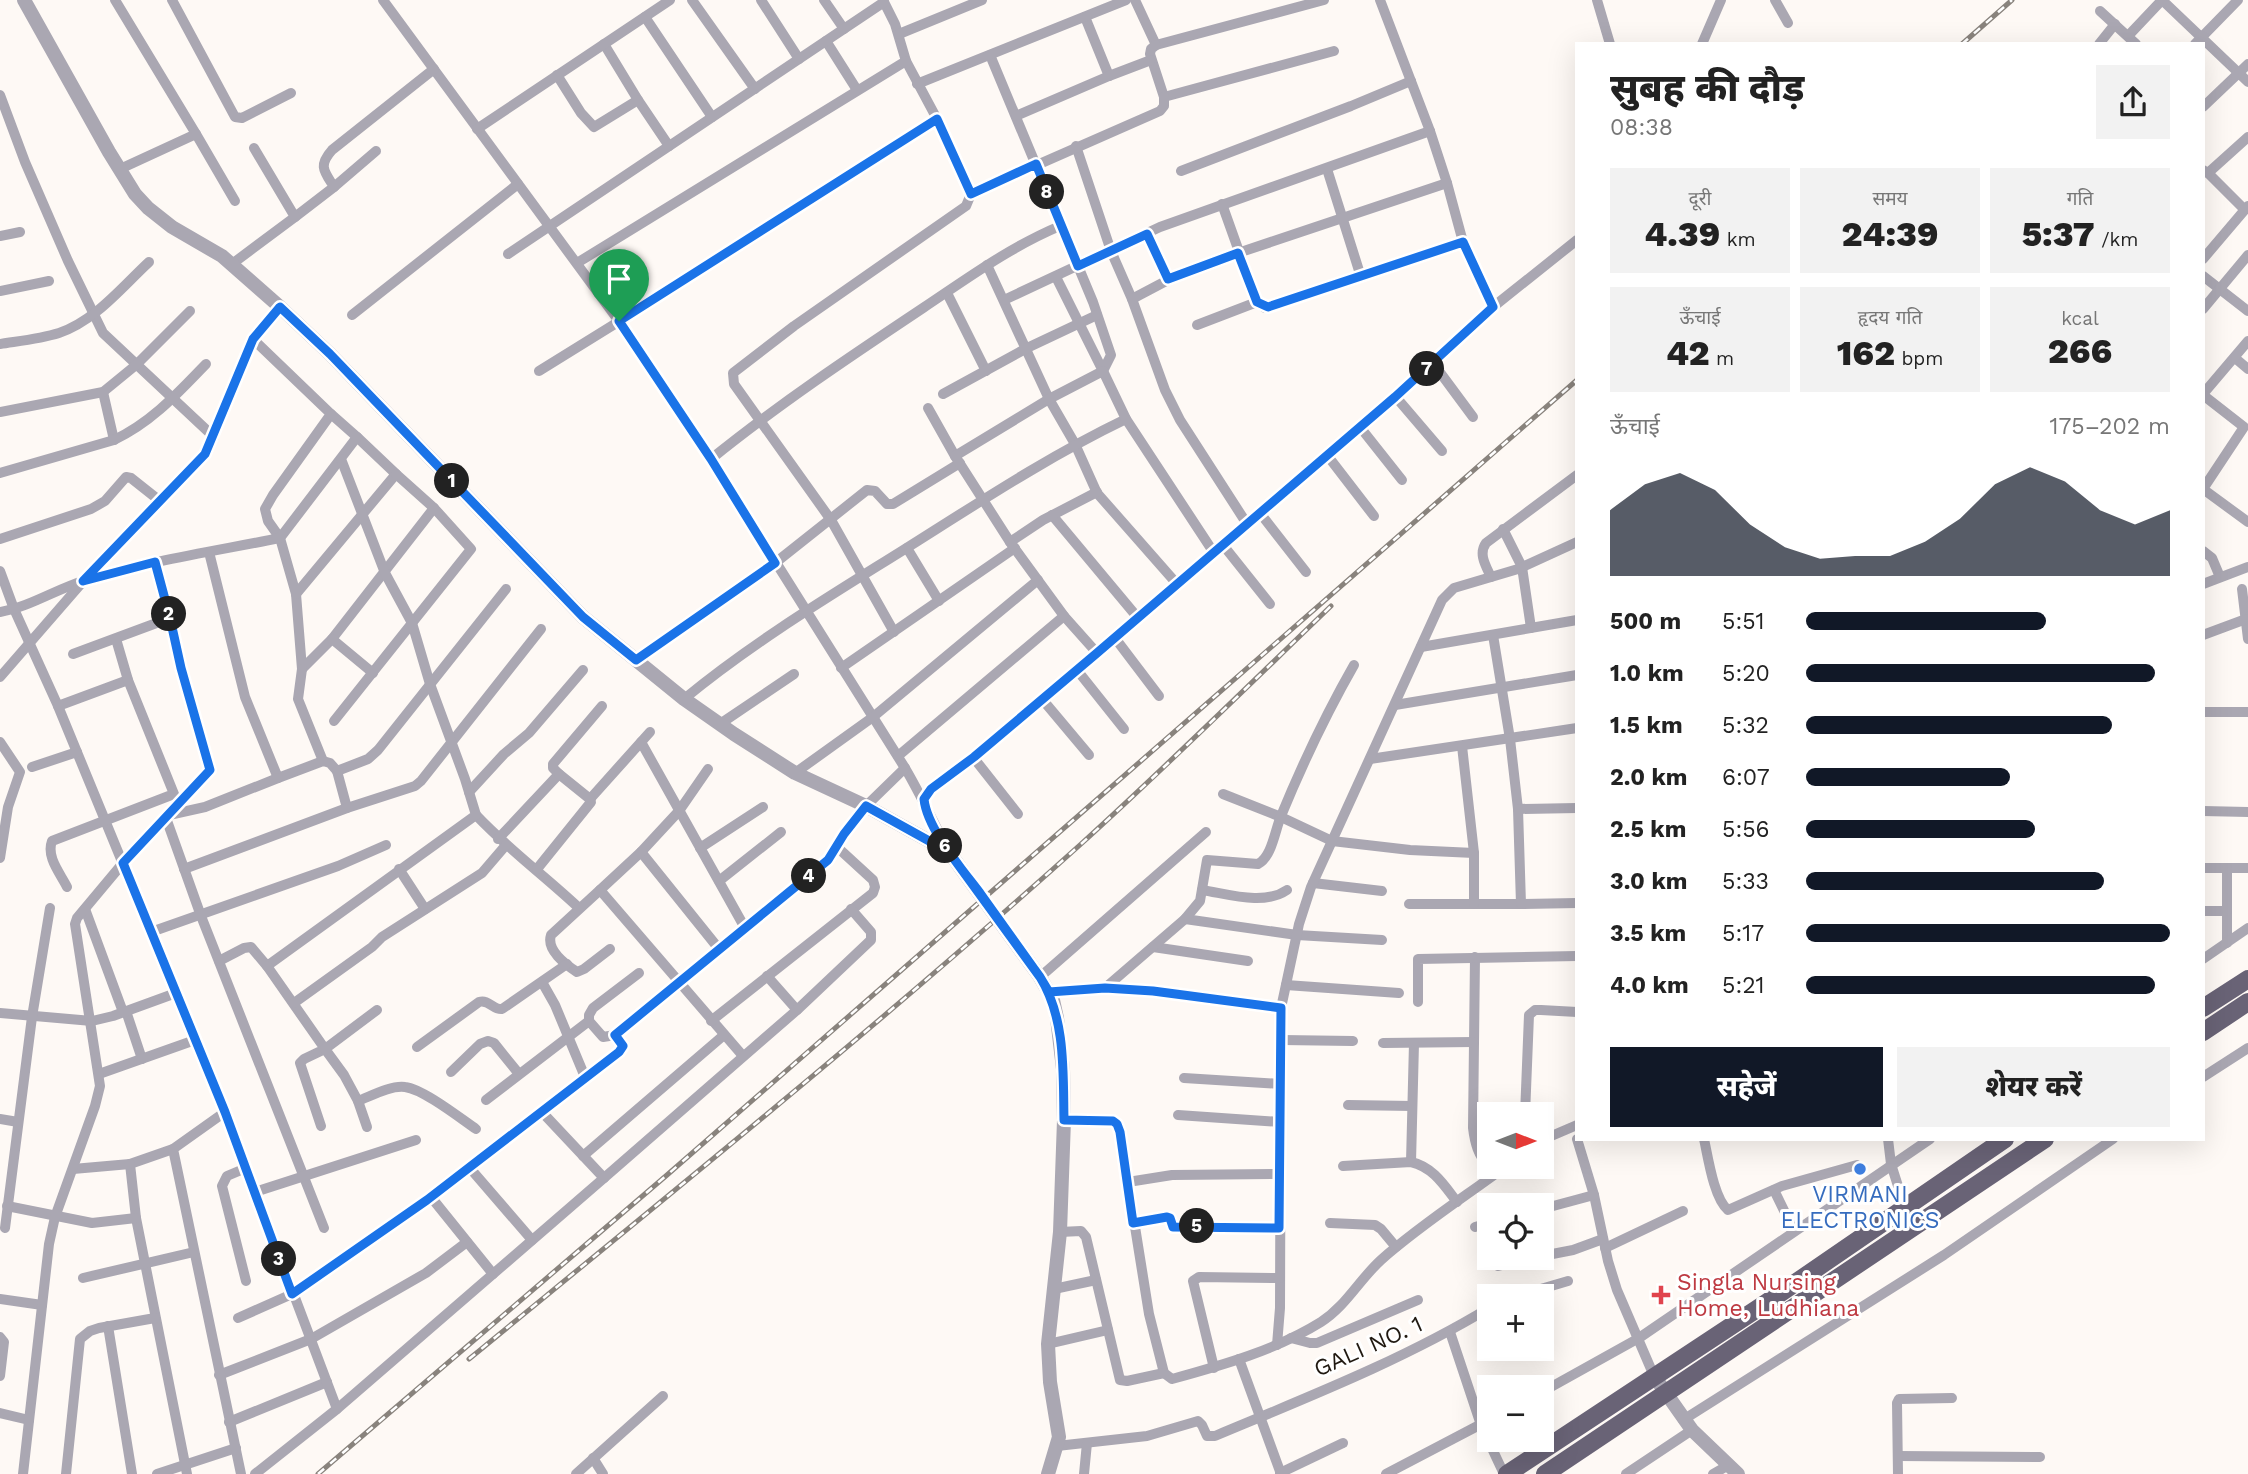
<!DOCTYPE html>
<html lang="hi">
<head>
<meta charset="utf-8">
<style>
	body { margin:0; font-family:"Work Sans","Noto Sans Devanagari",sans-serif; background:#f2f2f2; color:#222; height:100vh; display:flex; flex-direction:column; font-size:26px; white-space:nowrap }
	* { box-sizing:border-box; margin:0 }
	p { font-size:23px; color:#767676 }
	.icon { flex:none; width:38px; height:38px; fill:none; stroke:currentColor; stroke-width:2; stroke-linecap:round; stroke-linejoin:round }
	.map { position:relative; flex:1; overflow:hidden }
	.side { position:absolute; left:1575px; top:42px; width:630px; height:1099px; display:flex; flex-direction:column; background:#fff; border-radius:0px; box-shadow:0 7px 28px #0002 }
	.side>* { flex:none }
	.needle { width:46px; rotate:90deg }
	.buttons { position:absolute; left:1477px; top:1102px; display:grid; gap:14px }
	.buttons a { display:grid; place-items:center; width:77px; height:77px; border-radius:0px; background:#fff; box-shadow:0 7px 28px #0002; font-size:35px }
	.pin { position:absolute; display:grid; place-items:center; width:60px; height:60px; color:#fff; margin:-72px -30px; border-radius:50% 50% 50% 0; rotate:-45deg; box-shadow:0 0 7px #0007 }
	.pin .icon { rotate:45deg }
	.km { position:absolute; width:35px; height:35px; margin:-18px; border-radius:50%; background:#222; color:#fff; font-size:19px; line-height:35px; text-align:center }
	.round { display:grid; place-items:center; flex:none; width:74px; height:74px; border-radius:0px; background:#f2f2f2 }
	.overview { display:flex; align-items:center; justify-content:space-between; height:119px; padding:0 35px }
	h1 { font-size:38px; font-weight:800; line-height:52px }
	.stats { display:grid; grid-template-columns:repeat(3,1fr); gap:10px; height:119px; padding:7px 35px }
	.stats div { display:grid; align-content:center; border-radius:0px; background:#f2f2f2; text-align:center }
	.stats b { font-size:35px; font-weight:800 }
	.stats small { font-size:19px; font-weight:400 }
	.stats p { font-size:19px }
	.chart { height:196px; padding:14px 35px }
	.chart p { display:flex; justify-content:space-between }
	.chart svg { width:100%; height:126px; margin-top:7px; fill:#111827; opacity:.7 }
	.button { display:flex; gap:14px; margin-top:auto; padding:14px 35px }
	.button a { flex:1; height:80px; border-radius:0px; background:#111827; color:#fff; font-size:28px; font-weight:800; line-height:80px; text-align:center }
	.button a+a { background:#f2f2f2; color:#222 }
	ul { padding:0 35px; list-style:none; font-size:23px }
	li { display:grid; grid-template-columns:112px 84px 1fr; align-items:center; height:52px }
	li i { height:18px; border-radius:9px; background:#111827 }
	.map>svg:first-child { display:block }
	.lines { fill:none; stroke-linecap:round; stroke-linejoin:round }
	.minor { stroke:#aaa7b2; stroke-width:10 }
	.tertiary { stroke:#aaa7b2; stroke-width:14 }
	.primary { stroke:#696376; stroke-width:18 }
	.rail-casing { stroke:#89837d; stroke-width:5 }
	.rail { stroke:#fff; stroke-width:2.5; stroke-dasharray:8; stroke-linecap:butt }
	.route-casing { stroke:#fff; stroke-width:14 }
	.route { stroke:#1a73e8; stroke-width:9 }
	.shop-dot { fill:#3f7fe0; stroke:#fff; stroke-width:2.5 }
	.health-dot { fill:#e0444e; stroke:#fff; stroke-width:2.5 }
	.labels { text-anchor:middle; stroke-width:6; stroke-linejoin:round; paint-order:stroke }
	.shop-label { font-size:23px; fill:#366cbe; stroke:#fff }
	.health-label { font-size:23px; fill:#be3a42; stroke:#fff; text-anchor:start }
	.street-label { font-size:23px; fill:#201911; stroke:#fff }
</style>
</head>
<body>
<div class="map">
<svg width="2248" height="1474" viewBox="0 0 2248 1474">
	<rect width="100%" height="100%" fill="#fef9f5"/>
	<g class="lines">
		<g class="minor">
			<path d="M115,0l81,134 -76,35"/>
			<path d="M172,0l63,117 7,1 49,-25"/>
			<path d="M383,0l252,343 76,116 194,309c16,27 28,54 43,82"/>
			<path d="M692,0l63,89"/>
			<path d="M761,0l38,59"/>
			<path d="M824,0l20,29"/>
			<path d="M883,0l12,24 11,37 31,58 34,75"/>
			<path d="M1135,0l21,45 168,-45"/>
			<path d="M1380,0l50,131 17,52 16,59 30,65"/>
			<path d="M1597,0l13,44"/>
			<path d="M1775,0l13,23"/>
			<path d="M2162,0l86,82"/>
			<path d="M2100,11l36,33"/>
			<path d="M645,17l67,100"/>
			<path d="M1085,17l24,59"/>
			<path d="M899,34l83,-34"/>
			<path d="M2128,36l34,-36"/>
			<path d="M826,41l31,49"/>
			<path d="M604,44l34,56 31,46"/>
			<path d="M1702,44l19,-44"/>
			<path d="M2099,44l16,-20"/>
			<path d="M2195,44l43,-44"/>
			<path d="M1156,45l-5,4 -1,5 14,43 170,-46"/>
			<path d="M990,55l103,247 18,53 -8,16 -47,-94"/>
			<path d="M557,75l24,38 13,14 44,-27"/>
			<path d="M917,84l209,-84"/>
			<path d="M0,95l25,67 43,99 35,72 111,104"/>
			<path d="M2203,107l45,-43"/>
			<path d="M1016,116l93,-40 42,-16"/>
			<path d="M477,129l193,-129"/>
			<path d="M196,134l39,67"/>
			<path d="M1076,146l35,105 21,48 33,91 15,30 67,104"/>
			<path d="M1327,169l34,108"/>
			<path d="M2203,170l5,3 40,-36"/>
			<path d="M1181,171l170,-65 60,-25"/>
			<path d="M2208,173l36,36"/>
			<path d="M334,187l42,-36"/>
			<path d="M1222,204l35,98 8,6 198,-66"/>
			<path d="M295,217l39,-30c-10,-16 -16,-21 -2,-37l102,-81"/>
			<path d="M1147,234l21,46"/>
			<path d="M0,236l20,-4"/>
			<path d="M508,254l376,-252"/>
			<path d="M2203,259l45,-53"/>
			<path d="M577,263l329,-202"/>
			<path d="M232,264l63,-47 -41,-69"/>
			<path d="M987,265l62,134 26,45 22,49 80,91"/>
			<path d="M2203,276l45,35"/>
			<path d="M0,291l49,-10"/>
			<path d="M947,293l39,78"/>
			<path d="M1132,299l36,-19 70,-27 209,-70"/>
			<path d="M1004,300l156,-73 270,-96"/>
			<path d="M2203,309l45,-54"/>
			<path d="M352,315l166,-131"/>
			<path d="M1197,325l60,-23"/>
			<path d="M253,339l78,75 -58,81 -8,14 3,12 12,17 16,56 6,75 30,-30 102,-131"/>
			<path d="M0,344c19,-3 40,-5 59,-11 36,-12 63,-46 90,-71"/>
			<path d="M2235,358l13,11"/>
			<path d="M1433,363l40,54"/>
			<path d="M539,371l142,-88 256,-164"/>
			<path d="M103,392l11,48"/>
			<path d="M943,394l84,-46 70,-33"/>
			<path d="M2203,394l45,-53"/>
			<path d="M2203,395l41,32 -41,62 45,33"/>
			<path d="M1395,396l47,55"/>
			<path d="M928,408l27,48"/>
			<path d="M0,412l103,-20 33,-27 54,-54"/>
			<path d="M1360,427l42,53"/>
			<path d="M1327,455l47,61"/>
			<path d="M711,459c68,-55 140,-103 212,-151 45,-30 87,-61 137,-82"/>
			<path d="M0,473l114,-33c38,-18 64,-47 92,-76"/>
			<path d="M1260,513l46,59"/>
			<path d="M1052,515l86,103"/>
			<path d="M1503,529l19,38 9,61"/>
			<path d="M0,539l91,-30 14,-8 21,-24 5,1 29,23"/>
			<path d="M1010,542l33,-22 54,-28"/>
			<path d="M1223,545l47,59"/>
			<path d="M907,548l32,53"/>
			<path d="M2203,551l9,7 8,19"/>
			<path d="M209,552l36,145 33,81 45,-17 7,2 7,8"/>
			<path d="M0,571l14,38 44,97 167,406"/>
			<path d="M1491,577c-5,-11 -13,-23 -5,-34l91,-68"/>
			<path d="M2203,584l45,-17"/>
			<path d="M2242,589l6,50"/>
			<path d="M296,594l100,-120 -39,-37"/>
			<path d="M0,612c30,-5 56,-23 86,-32 63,-19 129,-29 194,-42l77,-101 -26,-23"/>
			<path d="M1064,616l33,37"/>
			<path d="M894,632l-63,-112 -97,-136 -1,-11 61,-47 172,-120 5,-12 189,-83 4,-5v-9"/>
			<path d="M1493,635l17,104 8,70 59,-1"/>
			<path d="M2203,635l43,-16"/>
			<path d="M1115,638l44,58"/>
			<path d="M332,639l41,34"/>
			<path d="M1421,647l156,-27"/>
			<path d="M73,654l97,-36"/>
			<path d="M636,660l139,-97 92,-73 8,1 12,13h6l67,-41"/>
			<path d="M841,668l174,-120"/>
			<path d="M302,669l-4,30 25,62"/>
			<path d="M1077,670l47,59"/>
			<path d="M0,677l106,-122 99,-101 48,-115 27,-32"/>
			<path d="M684,699c69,-57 146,-103 221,-150 73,-46 144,-93 221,-130"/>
			<path d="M1042,699l47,56"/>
			<path d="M1395,705l182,-30"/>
			<path d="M58,706l70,-26"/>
			<path d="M2203,712h45"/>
			<path d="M334,721l137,-172 -37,-41 -38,-34"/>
			<path d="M720,724l74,-50"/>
			<path d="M0,742l20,30 -12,35 -8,51"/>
			<path d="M641,742l104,186"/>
			<path d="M898,756l166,-140 -54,-74 -55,-86 94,-57 54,-28 23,48 88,134"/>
			<path d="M973,757l45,57"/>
			<path d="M1370,759l207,-31"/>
			<path d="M32,767l45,-15"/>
			<path d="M795,773l78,-56 165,-137"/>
			<path d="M469,792l35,-38 25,-21 54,-63"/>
			<path d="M1223,794l58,23 51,24 78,9 64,3 -12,-107"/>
			<path d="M590,799l60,-67"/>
			<path d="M924,799l7,-10 42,-32 124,-104 298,-257 98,-89 84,-67"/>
			<path d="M347,808l-10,-37 31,-12 10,-9 128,-161"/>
			<path d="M2203,811l45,1"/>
			<path d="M169,815l36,-8 73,-29"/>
			<path d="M476,815c32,34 69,61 103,93"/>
			<path d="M166,818l35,98 123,312"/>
			<path d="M498,839l61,-65 -6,-6v-4l49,-58"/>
			<path d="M700,848l63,-41"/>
			<path d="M641,852l78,97"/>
			<path d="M2203,868h45"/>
			<path d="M184,869l163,-61 68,-22 6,-5 120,-152"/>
			<path d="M399,869l26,40"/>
			<path d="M537,869l54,-67 -1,-3 -31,-25"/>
			<path d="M719,881l62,-49"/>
			<path d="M1313,883l69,8"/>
			<path d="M67,887c-7,-14 -21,-30 -15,-46l122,-47 -46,-114 -12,-41"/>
			<path d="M600,890l41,-38 38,-41 29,-42"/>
			<path d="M1202,890c26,4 62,16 85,0"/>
			<path d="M1409,904h112l-3,-95"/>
			<path d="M1474,904v-51"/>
			<path d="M1521,904l56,-1"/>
			<path d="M85,909l38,103"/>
			<path d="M2203,911h24v32"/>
			<path d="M2227,911v-43"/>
			<path d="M1185,919l112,16 85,5"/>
			<path d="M151,932l187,-66 48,-21"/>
			<path d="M1153,947l95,14"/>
			<path d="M610,949l-26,20 -7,3c-12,-8 -31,-22 -26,-37l49,-45 143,166"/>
			<path d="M1475,957l-2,171c2,16 5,27 16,39"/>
			<path d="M2203,959l45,-31"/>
			<path d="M219,961l25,-13 7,-1 16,19 209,-151 -11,-36 -35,-95 -18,-61 -27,-50 -44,-114"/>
			<path d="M267,966l58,83 -21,10 -4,4 21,63"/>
			<path d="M767,976l30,34"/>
			<path d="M1040,977l166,-145"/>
			<path d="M542,982l13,23 30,72"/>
			<path d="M1286,985l113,8"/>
			<path d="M1105,988l80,-69 15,-18 7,-41 51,4c14,-7 17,-34 23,-48 21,-51 45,-102 73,-151"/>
			<path d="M1049,992l56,-4 48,3 128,17"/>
			<path d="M1418,1002v-43l159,-3"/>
			<path d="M294,1003l78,-56 10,-10 100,-64 24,-28"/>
			<path d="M126,1011l16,48"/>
			<path d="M0,1013l92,8 21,-5 63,-23"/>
			<path d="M711,1021l162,-128 2,-6 -2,-7 -36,-33"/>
			<path d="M615,1035l-12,2 -14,-16v-6l4,-7 46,-35"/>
			<path d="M1282,1040l71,1"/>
			<path d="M1383,1043l91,-1"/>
			<path d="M417,1047l62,-45c10,-3 14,8 23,7l65,-45"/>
			<path d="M451,1072l29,-28 8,-3 6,2 25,31"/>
			<path d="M99,1074l96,-34"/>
			<path d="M2203,1077l45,-29"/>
			<path d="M1184,1078l97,6"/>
			<path d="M486,1100l103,-79"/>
			<path d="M358,1101l-14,-26 -19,-26 52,-39"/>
			<path d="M1348,1105l64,1"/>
			<path d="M541,1111l63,67"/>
			<path d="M1178,1115l103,7"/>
			<path d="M1525,1115l4,-100 6,-5h6l36,2"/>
			<path d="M0,1119l18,3"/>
			<path d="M1064,1120l49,1 6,6 30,187 15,59 8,6c51,-14 104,-29 149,-57 25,-16 38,-42 60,-62 38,-34 82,-62 124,-93"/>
			<path d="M367,1127l-9,-26c13,-5 33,-16 47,-14 18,2 55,31 71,42"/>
			<path d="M1577,1139l17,56 14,66 9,29 37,86"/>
			<path d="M1704,1139c4,18 10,60 24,71l54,-24 75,-21"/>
			<path d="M1888,1139l3,25 14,44"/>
			<path d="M1542,1140l35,-15"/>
			<path d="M173,1149l-43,15 6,54 51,256"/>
			<path d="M583,1156l141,-121"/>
			<path d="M1411,1162l3,-119"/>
			<path d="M1343,1166l68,-4c22,5 33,23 46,40"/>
			<path d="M469,1167l63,73"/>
			<path d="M73,1169l57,-5"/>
			<path d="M1128,1182l44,-7 108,-1"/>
			<path d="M1774,1190l20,41"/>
			<path d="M255,1192l161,-52"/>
			<path d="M431,1197l62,77"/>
			<path d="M7,1206l85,17 44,-5"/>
			<path d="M1542,1209l52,-14"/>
			<path d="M1133,1223l34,-6 3,1 3,9 106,1"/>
			<path d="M1330,1223l45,2 6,4 15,18"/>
			<path d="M1475,1227l14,-4"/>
			<path d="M5,1228l27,-211 18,-109"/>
			<path d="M1060,1232l21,-1 5,6 34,143 7,1 37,-8"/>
			<path d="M1605,1248l78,-37"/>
			<path d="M1542,1256l31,-6 30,-11"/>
			<path d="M1498,1266l34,-8"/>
			<path d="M83,1278l111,-26"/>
			<path d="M246,1281l-24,-95 5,-10 19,-8"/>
			<path d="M1054,1289l42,-9"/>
			<path d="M1514,1297l54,-16"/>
			<path d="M0,1299l42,6"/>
			<path d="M238,1318l54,-24 135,-94 192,-148 4,-6 -8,-11 213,-175 16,-26 22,-28 39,-38"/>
			<path d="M108,1326l24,148"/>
			<path d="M1450,1332l31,93 23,49"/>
			<path d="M0,1337l4,5 -4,34"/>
			<path d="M1291,1338l19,5h7l101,-43"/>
			<path d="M1048,1344l60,-14"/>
			<path d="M1277,1345l3,-37 1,-300 18,-84 12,-37 131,-287 12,-12 64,-19 59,-27"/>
			<path d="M1239,1359l42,115"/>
			<path d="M1214,1368l-21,-87 6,-4 81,1"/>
			<path d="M219,1375l92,-36 115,-66 41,-31"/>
			<path d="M1542,1392l97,-54 291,-199"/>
			<path d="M0,1413l29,7"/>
			<path d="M1683,1420l261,-165 169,-116"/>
			<path d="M229,1422l98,-40"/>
			<path d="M1057,1446l90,-10 51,-15 4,4 5,11h8c93,-39 188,-76 274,-128"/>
			<path d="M1898,1456l142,1"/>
			<path d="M593,1458l10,16"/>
			<path d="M1280,1473l63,-30"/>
			<path d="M23,1474l26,-230 6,-27 40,-111 5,-20 -25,-162 2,-6 46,-55 87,-93 -29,-102 -11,-50 -15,-56"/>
			<path d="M66,1474l14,-135 10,-8 9,-3 56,-10"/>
			<path d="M157,1474l79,-26"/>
			<path d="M241,1474l-68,-325 52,-37 112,297"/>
			<path d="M255,1474l82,-65 267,-231 193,-168 74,-70v-8l-20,-23"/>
			<path d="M576,1474l87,-78"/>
			<path d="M1084,1474l3,-31"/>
			<path d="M1386,1474l103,-54"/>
			<path d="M1626,1474l66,-44"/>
			<path d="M1713,1474l14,-8"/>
			<path d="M1898,1474l-1,-71 2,-4 53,-1"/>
		</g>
		<g class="tertiary">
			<path d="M24,0l85,152 26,42 13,14 24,19 50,29 58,51 50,47 253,263 101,82 50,35 61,39 71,33 83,46 91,125 13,23 4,18 6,51 1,51 -4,112 -12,112 2,38 9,55 -11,37"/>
			<path d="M1654,1376l38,54 46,44"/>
		</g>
		<g class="primary">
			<path d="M2203,1008l45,-29"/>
			<path d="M2203,1032l45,-30"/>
			<path d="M1507,1474l259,-171 239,-164"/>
			<path d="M1545,1474l500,-335"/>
		</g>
		<defs>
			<g id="rail">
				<path d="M1962,44l50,-44"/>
				<path d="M469,1359c206,-169 414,-337 612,-515 85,-77 167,-158 250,-238"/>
				<path d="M318,1474l349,-299 910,-795"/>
			</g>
		</defs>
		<use href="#rail" class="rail-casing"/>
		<use href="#rail" class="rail"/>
	</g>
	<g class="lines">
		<defs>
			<path id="route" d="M619,321l92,138 64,104 -139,97 -53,-43 -253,-263 -50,-47 -27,32 -48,115 -122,127 72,-19 15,56 11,50 29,102 -87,93 102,249 67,182 135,-94 192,-148 4,-6 -8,-11 213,-175 16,-26 22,-28 83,46 91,125c26,42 23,95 24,143l49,1 4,3 3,8 13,91 34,-6 3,1 3,9 106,1 2,-220 -128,-17 -48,-3 -56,4 -9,-15c-20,-28 -40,-56 -60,-84 -18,-24 -53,-64 -56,-94l7,-10 43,-32 123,-104 298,-256 98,-90 -30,-65 -195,65 -11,-5 -19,-49 -70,26 -21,-45 -69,32 -42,-102 -65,30 -34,-75 -318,202"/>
		</defs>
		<use href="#route" class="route-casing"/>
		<use href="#route" class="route"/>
	</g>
	<circle class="shop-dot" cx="1860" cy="1169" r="7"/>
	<path class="health-dot" d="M1657.5 1284.5h7v7h7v7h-7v7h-7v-7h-7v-7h7z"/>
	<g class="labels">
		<g class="shop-label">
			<text x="1860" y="1202">VIRMANI<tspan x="1860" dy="26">ELECTRONICS</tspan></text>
		</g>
		<g class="health-label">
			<text x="1677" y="1290">Singla Nursing<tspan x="1677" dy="26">Home, Ludhiana</tspan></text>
		</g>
		<g class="street-label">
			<text transform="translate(1368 1346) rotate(-24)" y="8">GALI NO. 1</text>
		</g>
	</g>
</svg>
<div class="buttons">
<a><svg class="needle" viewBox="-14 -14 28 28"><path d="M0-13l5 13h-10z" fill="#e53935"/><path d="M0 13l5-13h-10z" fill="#767676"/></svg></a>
<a><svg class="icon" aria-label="locate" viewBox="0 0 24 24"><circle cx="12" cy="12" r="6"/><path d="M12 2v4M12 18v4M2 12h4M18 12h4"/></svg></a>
<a>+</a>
<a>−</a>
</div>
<div class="pin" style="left:619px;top:321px;background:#1e9e55"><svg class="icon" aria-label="arrive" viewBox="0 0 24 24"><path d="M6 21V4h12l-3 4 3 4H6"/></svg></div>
<b class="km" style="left:452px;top:481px">1</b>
<b class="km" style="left:169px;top:614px">2</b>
<b class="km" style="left:279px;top:1259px">3</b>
<b class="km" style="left:809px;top:876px">4</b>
<b class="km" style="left:1197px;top:1226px">5</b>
<b class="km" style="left:945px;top:846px">6</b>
<b class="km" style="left:1427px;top:369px">7</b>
<b class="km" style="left:1047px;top:192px">8</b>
<section class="side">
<div class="overview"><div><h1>सुबह की दौड़</h1><p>08:38</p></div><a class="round"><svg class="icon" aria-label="share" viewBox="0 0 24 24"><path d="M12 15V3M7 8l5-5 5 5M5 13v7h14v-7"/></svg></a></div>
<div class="stats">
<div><p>दूरी</p><b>4.39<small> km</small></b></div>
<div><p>समय</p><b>24:39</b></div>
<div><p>गति</p><b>5:37<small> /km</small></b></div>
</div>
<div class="stats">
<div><p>ऊँचाई</p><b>42<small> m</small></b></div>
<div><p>हृदय गति</p><b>162<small> bpm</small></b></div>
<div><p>kcal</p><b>266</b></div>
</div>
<div class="chart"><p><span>ऊँचाई</span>175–202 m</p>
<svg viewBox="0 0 160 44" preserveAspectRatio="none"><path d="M0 44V21L10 12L20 8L30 14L40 26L50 34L60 38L70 37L80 37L90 32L100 24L110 12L120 6L130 11L140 21L150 26L160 21V44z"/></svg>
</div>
<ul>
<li><b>500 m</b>5:51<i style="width:66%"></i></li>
<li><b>1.0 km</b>5:20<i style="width:96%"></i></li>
<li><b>1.5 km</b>5:32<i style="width:84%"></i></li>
<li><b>2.0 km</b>6:07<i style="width:56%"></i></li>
<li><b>2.5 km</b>5:56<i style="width:63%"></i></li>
<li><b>3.0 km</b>5:33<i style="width:82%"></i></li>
<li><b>3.5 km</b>5:17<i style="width:100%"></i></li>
<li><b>4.0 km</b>5:21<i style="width:96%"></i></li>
</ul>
<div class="button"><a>सहेजें</a><a>शेयर करें</a></div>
</section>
</div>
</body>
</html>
